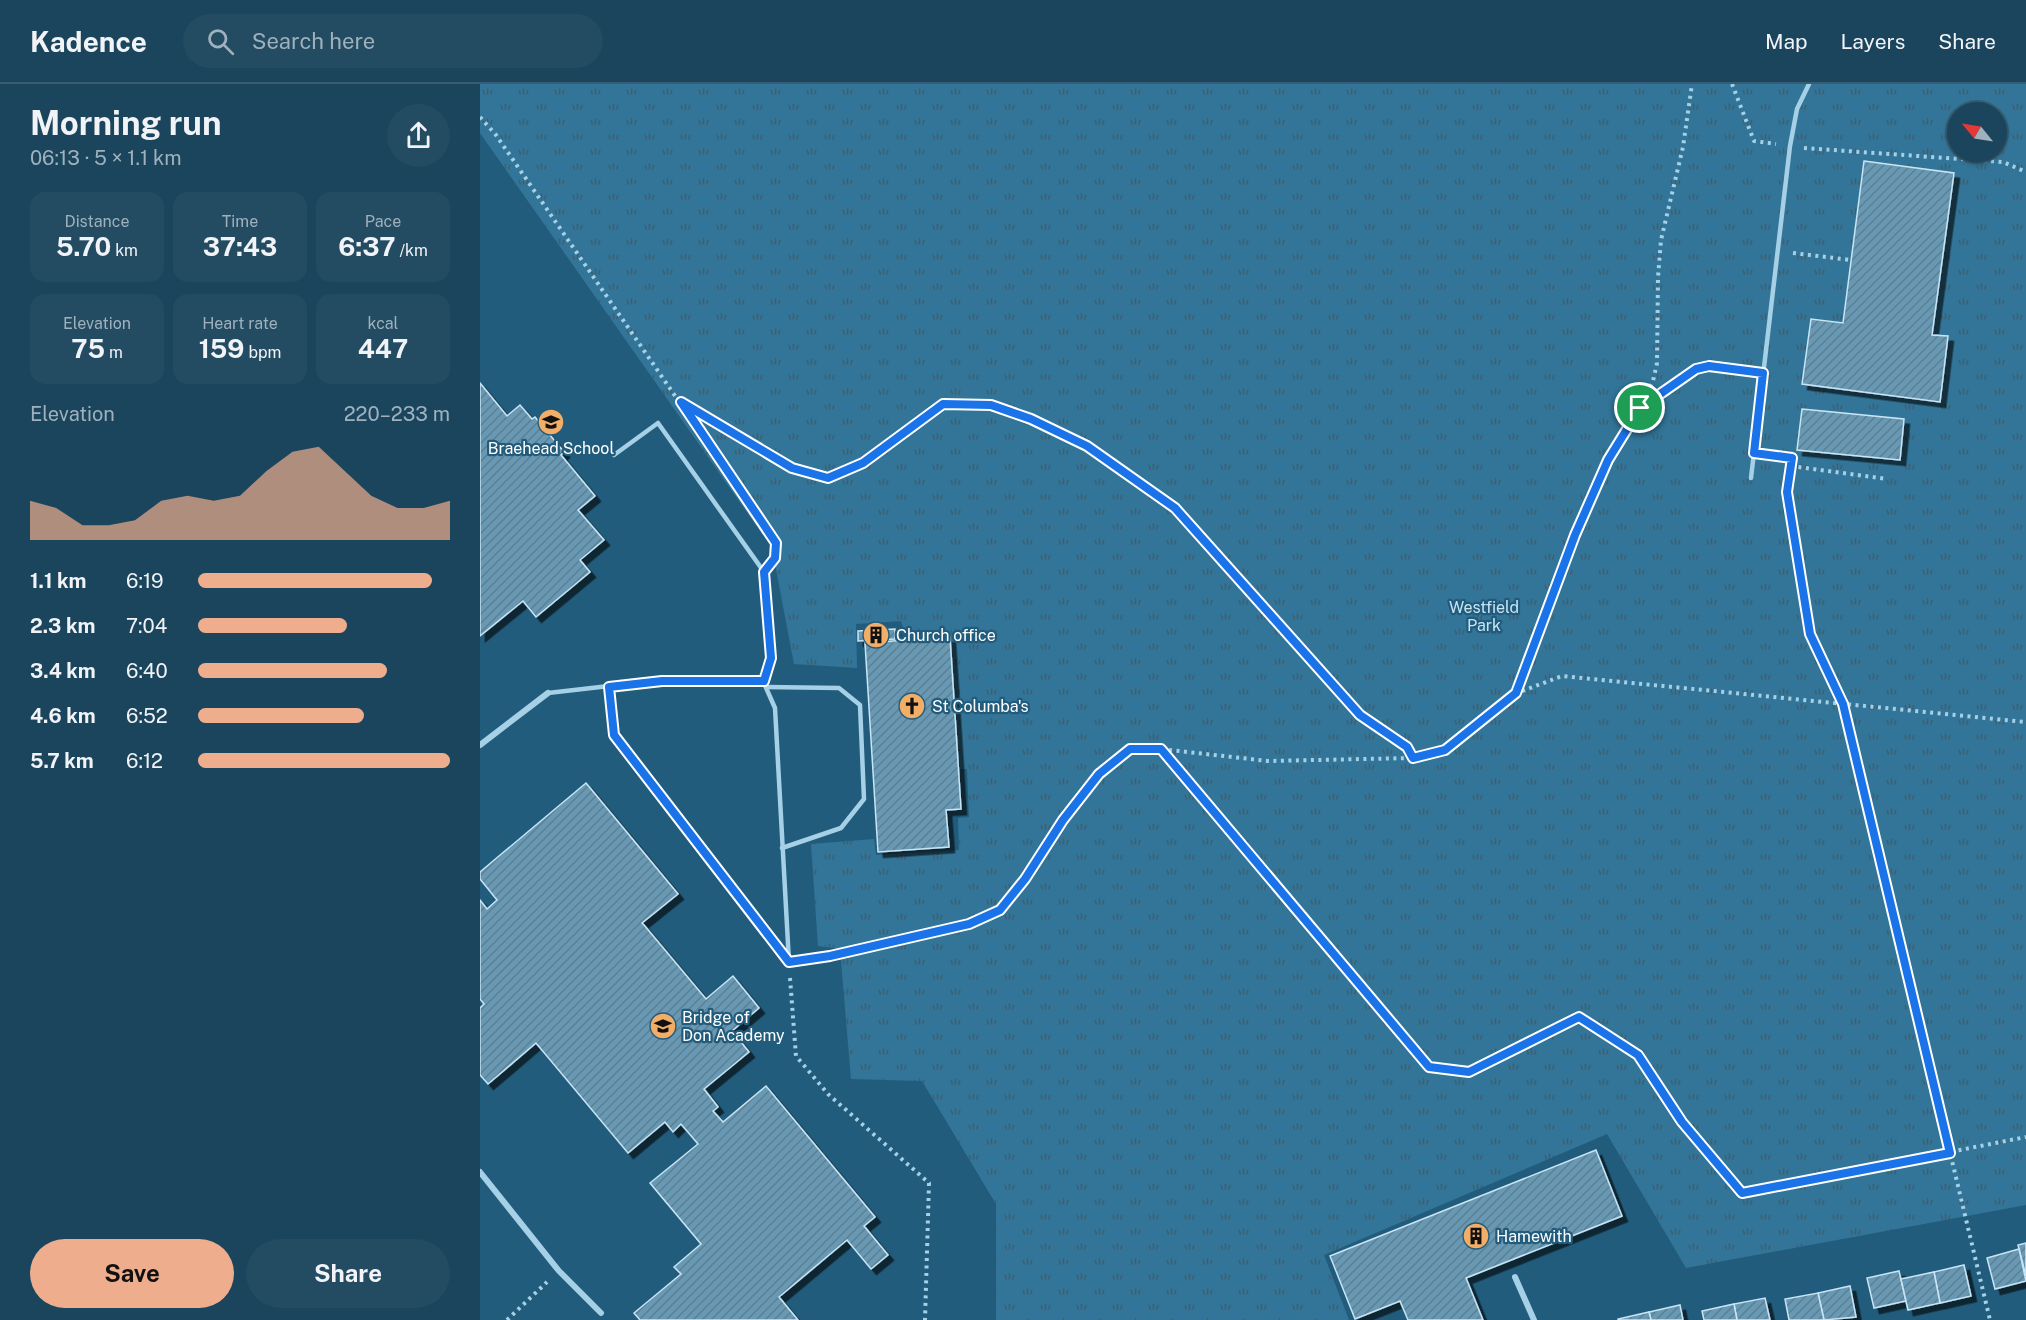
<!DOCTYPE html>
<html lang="en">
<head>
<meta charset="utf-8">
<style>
	body { margin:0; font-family:"Public Sans",sans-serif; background:#234c63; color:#f1f3f6; height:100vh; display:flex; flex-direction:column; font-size:22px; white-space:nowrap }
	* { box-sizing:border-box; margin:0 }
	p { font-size:20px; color:#9fb1bc }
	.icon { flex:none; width:33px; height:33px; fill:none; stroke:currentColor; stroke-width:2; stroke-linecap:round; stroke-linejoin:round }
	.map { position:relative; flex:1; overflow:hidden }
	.side { display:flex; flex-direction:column; background:#1a455d; width:480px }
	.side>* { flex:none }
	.needle { width:39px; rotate:300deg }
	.tools { position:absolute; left:1467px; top:18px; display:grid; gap:12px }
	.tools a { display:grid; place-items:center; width:60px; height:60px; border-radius:50%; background:#1a455d; box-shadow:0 2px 4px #0004,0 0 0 2px #385d72; font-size:30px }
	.pin { position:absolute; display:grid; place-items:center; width:51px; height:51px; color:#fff; margin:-26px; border:3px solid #fff; border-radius:50%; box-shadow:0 2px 6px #0007 }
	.round { display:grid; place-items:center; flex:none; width:63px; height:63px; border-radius:32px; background:#234c63 }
	.summary { display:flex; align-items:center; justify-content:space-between; height:102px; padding:0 30px }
	h1 { font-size:33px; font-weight:700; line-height:45px }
	.metrics { display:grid; grid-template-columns:repeat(3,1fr); gap:9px; height:102px; padding:6px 30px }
	.metrics div { display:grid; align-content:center; border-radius:15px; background:#234c63; text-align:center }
	.metrics b { font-size:26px; font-weight:700 }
	.metrics small { font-size:16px; font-weight:400 }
	.metrics p { font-size:16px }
	.chart { height:168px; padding:12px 30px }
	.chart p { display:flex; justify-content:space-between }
	.chart svg { width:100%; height:108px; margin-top:6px; fill:#eead8d; opacity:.7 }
	.cta { display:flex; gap:12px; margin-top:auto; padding:12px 30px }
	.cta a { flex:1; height:69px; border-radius:36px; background:#eead8d; color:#111; font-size:24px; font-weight:700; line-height:69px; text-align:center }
	.cta a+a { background:#234c63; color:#f1f3f6 }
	ul { padding:0 30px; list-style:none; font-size:20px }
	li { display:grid; grid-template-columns:96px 72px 1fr; align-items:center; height:45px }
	li i { height:15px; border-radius:8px; background:#eead8d }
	header { display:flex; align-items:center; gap:36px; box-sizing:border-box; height:84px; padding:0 30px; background:#1a455d; border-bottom:2px solid #385d72 }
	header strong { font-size:28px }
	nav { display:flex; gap:33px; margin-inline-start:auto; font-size:21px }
	.search { width:420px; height:54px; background:#234c63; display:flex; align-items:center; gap:15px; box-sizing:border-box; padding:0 21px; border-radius:33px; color:#9fb1bc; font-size:22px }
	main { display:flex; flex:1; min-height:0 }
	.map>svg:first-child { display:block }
	.park { fill:url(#park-tufts); fill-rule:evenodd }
	.building { fill:url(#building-hatch); stroke:#c8e5f5; stroke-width:1.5; filter:url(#shadow) }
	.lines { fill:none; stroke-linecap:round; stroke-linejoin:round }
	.path { stroke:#a5d0e6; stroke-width:4; stroke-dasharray:3 4.5; stroke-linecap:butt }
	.lane { stroke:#a5d0e6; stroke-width:4.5 }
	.street { stroke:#a5d0e6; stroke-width:6 }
	.route-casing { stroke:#fff; stroke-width:12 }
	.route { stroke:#1a73e8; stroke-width:8 }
	.labels { text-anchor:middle; stroke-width:4.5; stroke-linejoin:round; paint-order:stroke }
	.poi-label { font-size:16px; fill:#fff; stroke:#225c7c; text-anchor:start }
	.park-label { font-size:16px; fill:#c8e5f5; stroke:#225c7c }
</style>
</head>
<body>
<header>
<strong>Kadence</strong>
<div class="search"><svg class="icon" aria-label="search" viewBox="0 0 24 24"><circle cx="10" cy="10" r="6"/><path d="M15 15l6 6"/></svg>Search here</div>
<nav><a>Map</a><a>Layers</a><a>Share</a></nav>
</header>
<main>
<section class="side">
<div class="summary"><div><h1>Morning run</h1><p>06:13 · 5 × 1.1 km</p></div><a class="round"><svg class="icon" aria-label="share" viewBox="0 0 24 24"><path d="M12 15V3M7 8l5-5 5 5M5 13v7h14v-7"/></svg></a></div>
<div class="metrics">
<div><p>Distance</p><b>5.70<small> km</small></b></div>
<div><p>Time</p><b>37:43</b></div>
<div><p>Pace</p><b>6:37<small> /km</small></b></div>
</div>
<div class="metrics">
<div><p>Elevation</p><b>75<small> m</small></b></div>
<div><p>Heart rate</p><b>159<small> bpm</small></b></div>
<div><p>kcal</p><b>447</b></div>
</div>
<div class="chart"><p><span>Elevation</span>220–233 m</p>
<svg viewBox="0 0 160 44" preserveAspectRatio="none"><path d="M0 44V28L10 31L20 38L30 38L40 36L50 28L60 26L70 28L80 26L90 16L100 8L110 6L120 16L130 26L140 31L150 31L160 28V44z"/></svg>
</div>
<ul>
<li><b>1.1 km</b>6:19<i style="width:93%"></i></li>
<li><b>2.3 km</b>7:04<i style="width:59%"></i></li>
<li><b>3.4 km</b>6:40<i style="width:75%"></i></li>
<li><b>4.6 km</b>6:52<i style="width:66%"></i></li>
<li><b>5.7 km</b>6:12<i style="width:100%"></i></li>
</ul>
<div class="cta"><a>Save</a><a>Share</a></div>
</section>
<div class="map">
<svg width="1546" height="1236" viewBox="0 0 1546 1236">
	<defs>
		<pattern id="park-tufts" width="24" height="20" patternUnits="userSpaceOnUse" patternTransform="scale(1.5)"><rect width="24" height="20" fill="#327598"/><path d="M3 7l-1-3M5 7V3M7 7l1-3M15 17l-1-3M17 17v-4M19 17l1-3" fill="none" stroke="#405e6e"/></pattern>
		<pattern id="building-hatch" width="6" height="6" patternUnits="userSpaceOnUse" patternTransform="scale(1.5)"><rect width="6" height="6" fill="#6799b4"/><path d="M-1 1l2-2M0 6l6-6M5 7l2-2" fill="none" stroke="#5e7e90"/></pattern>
		<filter id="shadow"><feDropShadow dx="5.5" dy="5.5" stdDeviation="0" flood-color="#0009"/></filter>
	</defs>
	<rect width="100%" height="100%" fill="#225c7c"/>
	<path class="park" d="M0,0h1546v1121l-340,63 -79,-134 -283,121 25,65h-353v-116l-74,-123 -71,-2 -11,-130 -22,-3 -7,-102 63,-5 2,16 83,-5 -1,-32 11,-1 -2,-48h-9l-8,-132 -19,-4 -26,1 -4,-13 -45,3 1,44 -63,-4 -22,-116 -292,-415zM1478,28h38v40h-38z"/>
	<g class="building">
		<path d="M1384,77l90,12 -22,162 16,1 -8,66 -138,-18 9,-65 32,4z"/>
		<path d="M0,299l27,33 13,-11 12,14 3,-2 29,35 -3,3 34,41 -17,14 26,30 -24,20 10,12 -54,45 -13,-16 -43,35z"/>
		<path d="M1322,325l102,10 -4,41 -103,-10z"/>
		<path d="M415,545v10l-37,2v-10z"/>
		<path d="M470,553l11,172 -15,1 3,37 -71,5 -13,-209z"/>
		<path d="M106,699l92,111 -36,29 2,2 62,74 27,-23 26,32 -27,23 17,21 -45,37 14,18 -5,4 10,11 43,-36 109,131 -11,9 24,29 -17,14 -24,-29 -68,57 19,23h-158l-6,-7 47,-39 -7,-7 27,-23 -51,-61 48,-39 -17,-20 -8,8 -8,-10 -37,31 -92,-110 -48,41 -8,-9v-67l4,-4 -4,-5v-99l7,9 10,-9 -17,-21v-7z"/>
		<path d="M1116,1066l26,66 -156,62 17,42h-75l-8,-19 -45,18 -25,-63z"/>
		<path d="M1546,1159v33l-8,-31z"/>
		<path d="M1539,1165l7,32 -31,8 -8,-31z"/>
		<path d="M1484,1181l7,31 -31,7 -6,-31z"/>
		<path d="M1419,1187l7,30 -32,7 -7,-30z"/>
		<path d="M1454,1188l6,31 -32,7 -7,-31z"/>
		<path d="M1370,1202l6,31 -32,3 -6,-27z"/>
		<path d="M1338,1209l6,27h-35l-4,-21z"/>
		<path d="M1285,1214l5,22h-33l-3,-16z"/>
		<path d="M1254,1220l3,16h-33l-2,-9z"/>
		<path d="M1200,1221l3,15h-32l-2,-8z"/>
		<path d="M1169,1228l2,8h-33v-1z"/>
	</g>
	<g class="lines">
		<g class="path">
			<path d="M1252,0l22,57 22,3"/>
			<path d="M0,33l16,18 280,408 -3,17"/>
			<path d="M1324,64l199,14 23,10"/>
			<path d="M1313,169l58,7"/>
			<path d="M201,318l111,66 36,10 35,-15 80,-59 48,1 40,14 56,27 88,62 186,207 46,32 6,11"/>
			<path d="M1160,323l13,-26 4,-18 1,-86 3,-37 22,-93 9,-63"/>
			<path d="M1289,370l23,4 -5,34 23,142 33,70 147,616"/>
			<path d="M1311,382l96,13"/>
			<path d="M1037,609l58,-158 33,-75 32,-52 56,-39 13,-2 40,4"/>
			<path d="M682,665l267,318 40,5 110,-55 59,38 44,67 60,71 284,-56"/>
			<path d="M324,875l165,-35 31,-14 25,-31 38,-59 36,-46 31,-25h31l107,12 145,-3 32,-8 72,-57 45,-17 464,46"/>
			<path d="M310,894l6,78 32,38 101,89 -4,137"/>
			<path d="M27,1236l40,-38"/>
		</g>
		<g class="lane">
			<path d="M134,371l44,-32 106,149 7,87 -8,22"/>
			<path d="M1271,394l39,-332 7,-37 12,-25"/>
			<path d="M129,602l53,-5h101l12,27 14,254"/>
			<path d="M286,603l73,1 21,17 4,94 -23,29 -59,20"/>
			<path d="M68,609l61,-7 5,49 175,227"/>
		</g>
		<g class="street">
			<path d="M0,661l68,-52"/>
			<path d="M0,1088l79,99 42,42"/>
			<path d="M1035,1193l19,43"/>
		</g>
	</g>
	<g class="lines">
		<defs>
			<path id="route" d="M1229,282l54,7 -9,80 38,5 -5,34 23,142 33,70 107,449 -208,40 -60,-71 -44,-67 -59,-38 -110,55 -40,-5 -268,-318h-31l-31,25 -36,46 -38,59 -25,31 -31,14 -139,32 -41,6 -175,-227 -5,-48 53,-6h102l7,-23 -7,-86 11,-14 1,-15 -95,-141 111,66 36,10 35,-15 80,-59 48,1 40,14 56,27 88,62 185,207 47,32 6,11 32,-8 71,-57 59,-158 33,-75 32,-52 56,-39z"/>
		</defs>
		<use href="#route" class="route-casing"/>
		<use href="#route" class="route"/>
	</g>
	<defs>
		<symbol id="school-disc" viewBox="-11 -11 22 22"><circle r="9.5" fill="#f2ad67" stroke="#225c7c"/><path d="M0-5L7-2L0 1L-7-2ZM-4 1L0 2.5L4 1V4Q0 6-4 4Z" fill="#111"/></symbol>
		<symbol id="building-disc" viewBox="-11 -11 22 22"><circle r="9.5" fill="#f2ad67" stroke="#225c7c"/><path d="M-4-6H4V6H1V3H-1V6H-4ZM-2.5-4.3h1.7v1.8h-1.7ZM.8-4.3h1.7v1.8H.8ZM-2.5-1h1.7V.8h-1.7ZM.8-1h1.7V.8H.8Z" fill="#111"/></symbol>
		<symbol id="church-disc" viewBox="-11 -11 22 22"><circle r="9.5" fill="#f2ad67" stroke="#225c7c"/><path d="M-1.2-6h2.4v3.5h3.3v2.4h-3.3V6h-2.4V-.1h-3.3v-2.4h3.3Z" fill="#111"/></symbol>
	</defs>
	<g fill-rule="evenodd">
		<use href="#school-disc" x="56" y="323" width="30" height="30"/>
		<use href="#building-disc" x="381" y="536" width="30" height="30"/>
		<use href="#church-disc" x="417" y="607" width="30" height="30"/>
		<use href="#school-disc" x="168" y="927" width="30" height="30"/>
		<use href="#building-disc" x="981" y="1137" width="30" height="30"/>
	</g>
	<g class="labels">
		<g class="poi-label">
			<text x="71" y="370" text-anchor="middle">Braehead School</text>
			<text x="416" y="557">Church office</text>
			<text x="452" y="628">St Columba's</text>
			<text x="202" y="939">Bridge of<tspan x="202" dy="18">Don Academy</tspan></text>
			<text x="1016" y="1158">Hamewith</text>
		</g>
		<g class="park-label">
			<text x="1004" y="529">Westfield<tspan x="1004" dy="18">Park</tspan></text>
		</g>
	</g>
</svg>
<div class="tools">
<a><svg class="needle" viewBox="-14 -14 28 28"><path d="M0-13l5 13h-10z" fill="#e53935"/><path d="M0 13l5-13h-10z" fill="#9fb1bc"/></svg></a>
</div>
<div class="pin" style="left:1160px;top:324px;background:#1e9e55"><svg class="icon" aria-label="arrive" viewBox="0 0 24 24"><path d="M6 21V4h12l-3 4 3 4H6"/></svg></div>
</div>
</main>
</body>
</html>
